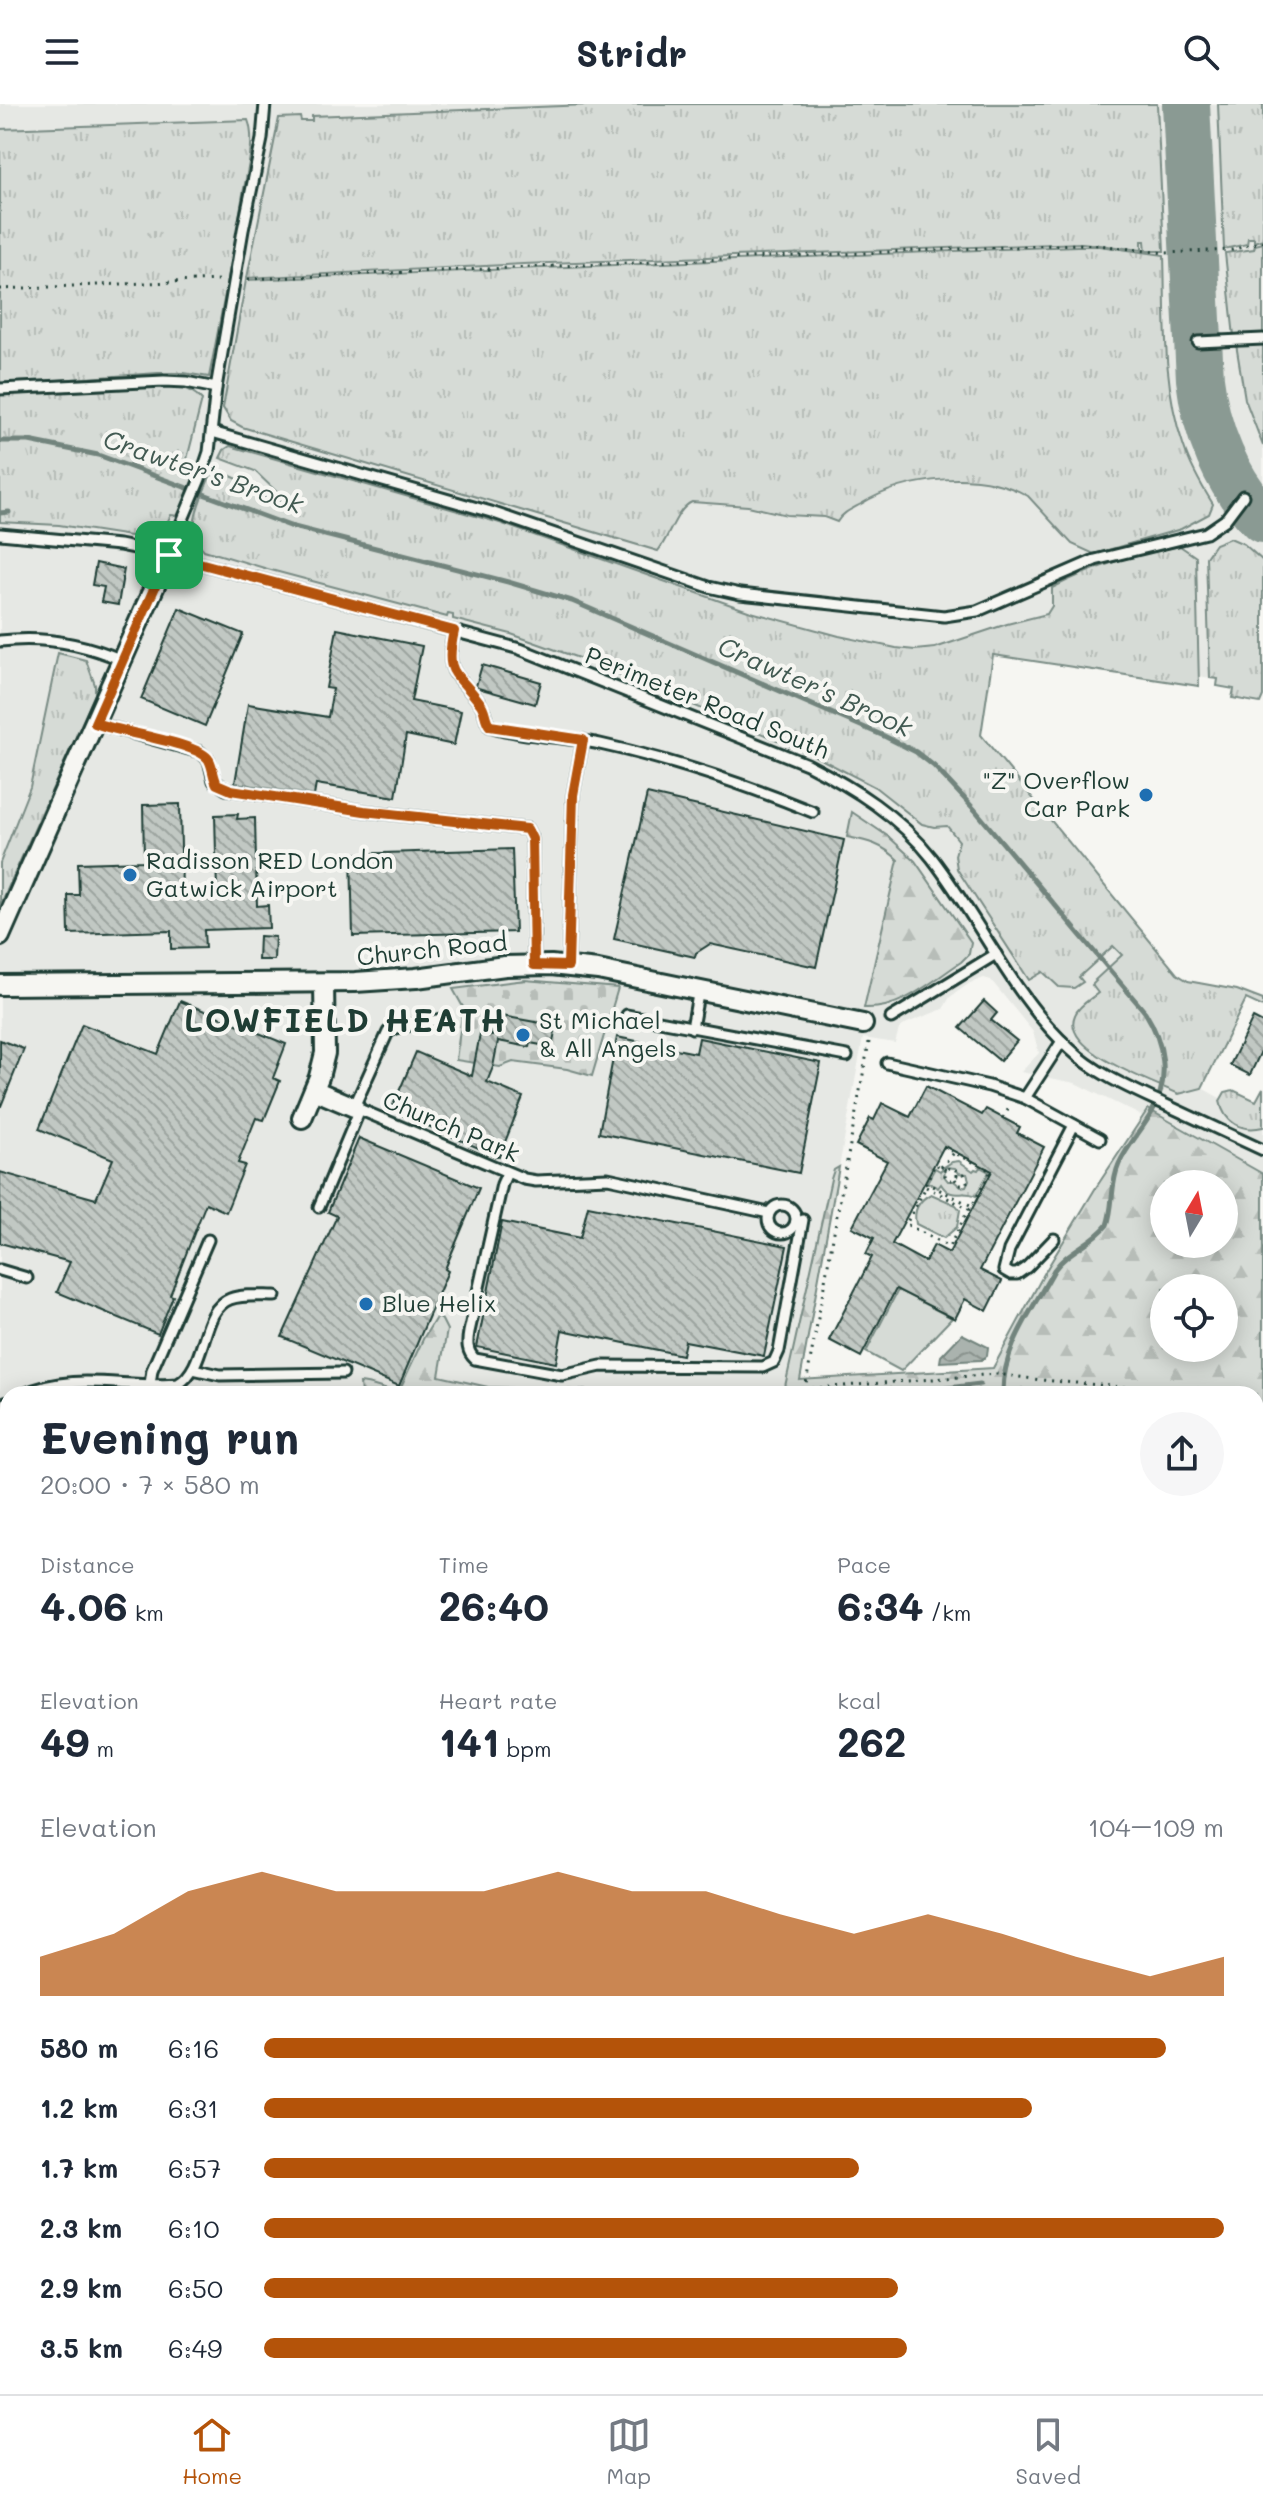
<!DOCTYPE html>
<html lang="en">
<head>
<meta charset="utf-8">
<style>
	body { margin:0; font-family:Mali,sans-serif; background:#f6f6f7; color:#1f2937; height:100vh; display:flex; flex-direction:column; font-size:30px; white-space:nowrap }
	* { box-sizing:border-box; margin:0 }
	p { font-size:26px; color:#747a83 }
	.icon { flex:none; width:44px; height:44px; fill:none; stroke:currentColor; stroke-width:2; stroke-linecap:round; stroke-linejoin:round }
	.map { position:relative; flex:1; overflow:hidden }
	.details { position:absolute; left:0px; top:1282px; width:1264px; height:1008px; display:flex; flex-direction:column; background:#fff; border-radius:24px 24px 0 0; box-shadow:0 4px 20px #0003 }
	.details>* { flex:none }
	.needle { width:52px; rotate:10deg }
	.controls { position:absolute; left:1150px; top:1066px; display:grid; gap:16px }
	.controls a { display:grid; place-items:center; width:88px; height:88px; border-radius:50%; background:#fff; box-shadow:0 4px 20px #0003; font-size:40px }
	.pin { position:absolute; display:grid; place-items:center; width:68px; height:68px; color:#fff; margin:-34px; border-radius:16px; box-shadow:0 4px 12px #0006 }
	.round { display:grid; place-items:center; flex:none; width:84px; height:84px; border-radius:42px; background:#f6f6f7 }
	.head { display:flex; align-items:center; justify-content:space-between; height:136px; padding:0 40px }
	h1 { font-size:44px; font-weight:700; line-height:60px }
	.metrics { display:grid; grid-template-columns:repeat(3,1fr); gap:12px; height:136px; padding:8px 40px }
	.metrics div { display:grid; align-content:center }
	.metrics b { font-size:40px; font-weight:700 }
	.metrics small { font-size:22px; font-weight:400 }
	.metrics p { font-size:22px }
	.chart { height:224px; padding:16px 40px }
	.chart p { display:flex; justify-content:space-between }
	.chart svg { width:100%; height:144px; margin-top:8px; fill:#b45309; opacity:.7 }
	ul { padding:0 40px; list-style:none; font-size:26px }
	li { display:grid; grid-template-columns:128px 96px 1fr; align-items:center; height:60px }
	li i { height:20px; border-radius:10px; background:#b45309 }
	header { display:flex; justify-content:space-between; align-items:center; height:104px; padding:0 40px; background:#fff; font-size:36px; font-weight:700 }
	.menu { display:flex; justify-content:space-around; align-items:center; height:112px; border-top:2px solid #e0e1e3; background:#fff; font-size:22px; color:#747a83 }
	.menu a { display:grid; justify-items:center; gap:4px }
	.menu .active { color:#b45309 }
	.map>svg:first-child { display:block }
	.built { fill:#e6e8e4; fill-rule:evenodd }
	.grass { fill:url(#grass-tufts); stroke:#7a8c85; stroke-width:2 }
	.forest { fill:url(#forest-firs); stroke:#7a8c85; stroke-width:2; fill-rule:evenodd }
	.cemetery { fill:url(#cemetery-stones); stroke:#7a8c85; stroke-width:2 }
	.park { fill:#d6dbd6; stroke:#7a8c85; stroke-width:2 }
	.water { fill:url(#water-waves); stroke:#72847d; stroke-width:2 }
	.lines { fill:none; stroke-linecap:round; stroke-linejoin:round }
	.stream { stroke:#72847d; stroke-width:5 }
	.taxiway { stroke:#8a9a93; stroke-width:48 }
	.building { fill:url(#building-back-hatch); stroke:#1f3d34; stroke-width:2; fill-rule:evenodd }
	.service-casing { stroke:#1f3d34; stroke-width:15 }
	.minor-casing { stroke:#1f3d34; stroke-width:24 }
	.primary-casing { stroke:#1f3d34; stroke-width:34 }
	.path { stroke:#1f3d34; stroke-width:3; stroke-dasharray:2 6; stroke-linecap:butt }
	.service { stroke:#f6f6f2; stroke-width:9 }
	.minor { stroke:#f6f6f2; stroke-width:18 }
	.primary { stroke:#f6f6f2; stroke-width:28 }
	.route-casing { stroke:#fff; stroke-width:16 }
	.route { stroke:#b45309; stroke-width:10 }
	.poi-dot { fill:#1f6fb2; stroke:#f6f6f2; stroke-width:3 }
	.labels { text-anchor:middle; stroke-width:8; stroke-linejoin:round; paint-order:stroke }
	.street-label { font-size:24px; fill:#1f3d34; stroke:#f6f6f2 }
	.poi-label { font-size:24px; fill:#1f3d34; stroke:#f6f6f2; text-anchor:start }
	.water-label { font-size:26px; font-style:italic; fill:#425a52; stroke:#f6f6f2 }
	.district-label { font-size:32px; font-weight:bold; letter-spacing:2px; fill:#1f3d34; stroke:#f6f6f2 }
</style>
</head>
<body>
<header><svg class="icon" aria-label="menu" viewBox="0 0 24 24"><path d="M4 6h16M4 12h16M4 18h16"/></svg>Stridr<svg class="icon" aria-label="search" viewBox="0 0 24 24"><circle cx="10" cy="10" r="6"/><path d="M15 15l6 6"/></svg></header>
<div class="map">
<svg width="1263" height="2290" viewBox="0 0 1263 2290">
	<defs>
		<pattern id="grass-tufts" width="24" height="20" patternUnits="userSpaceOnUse" patternTransform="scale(2)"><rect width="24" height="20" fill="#d6dbd6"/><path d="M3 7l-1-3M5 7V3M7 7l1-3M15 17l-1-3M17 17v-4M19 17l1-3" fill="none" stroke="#b7bdb8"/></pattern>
		<pattern id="forest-firs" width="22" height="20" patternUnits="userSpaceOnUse" patternTransform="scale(2)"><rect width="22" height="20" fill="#d6dbd6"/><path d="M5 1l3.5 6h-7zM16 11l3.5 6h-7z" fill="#b7bdb8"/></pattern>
		<pattern id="cemetery-stones" width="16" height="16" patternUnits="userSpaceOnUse" patternTransform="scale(2)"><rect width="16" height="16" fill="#d6dbd6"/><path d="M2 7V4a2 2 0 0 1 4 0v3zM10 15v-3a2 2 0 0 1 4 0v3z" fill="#b7bdb8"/></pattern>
		<pattern id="water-waves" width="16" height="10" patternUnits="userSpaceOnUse" patternTransform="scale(2)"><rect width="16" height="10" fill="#aab3ae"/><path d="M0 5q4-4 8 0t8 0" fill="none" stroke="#8a938e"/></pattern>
		<pattern id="building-back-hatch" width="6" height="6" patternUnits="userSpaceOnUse" patternTransform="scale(2)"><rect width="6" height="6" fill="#c1c8c3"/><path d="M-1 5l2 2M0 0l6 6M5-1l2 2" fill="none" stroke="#9ca49f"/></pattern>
	</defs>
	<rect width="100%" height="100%" fill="#f6f6f2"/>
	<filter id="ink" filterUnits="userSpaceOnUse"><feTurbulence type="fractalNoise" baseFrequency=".0125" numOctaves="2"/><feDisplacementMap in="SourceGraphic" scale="16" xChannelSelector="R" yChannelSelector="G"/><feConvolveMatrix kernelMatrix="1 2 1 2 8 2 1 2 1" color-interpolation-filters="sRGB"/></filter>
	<g filter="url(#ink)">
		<g class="built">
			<path d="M0,0h1263v581l-277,-38 -39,57 281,332 -26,52 18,10 35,31 8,-2v47l-49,-26 -44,-28 -26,-3 -69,-34 -54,-11 18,-19 -6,-21 -42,-52 -7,-2 -14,5 -20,14 -7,12 -36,14 -8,6 -4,14 -32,-5 -66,356h-789v17l-8,4v-893l59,3 84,13 -143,-34zM956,762l103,104 -19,2 -22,-34 -60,-66z"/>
			<path d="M8,1438v152l-8,-3v-147z"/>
		</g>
		<g class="grass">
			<path d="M613,0h544l7,147h-18l-1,-10h-3v9l-60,-7 -559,21 -276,14 32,-160 21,-1 1,4h11v-5z"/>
			<path d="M1218,0h45v135l-9,3v-4h-6l-1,6 -23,5z"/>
			<path d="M248,16c8,21 -1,51 -5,74 -10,61 -22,122 -34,183l-25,-4h-26l-158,11v-255z"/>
			<path d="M1263,139v93l-29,1 -9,-84 29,-4 1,-4z"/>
			<path d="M1077,142h22l65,9c2,62 -2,129 19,189 7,22 18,41 30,60l-4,10 -28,15 -87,25 -22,-10 -44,-48c-47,-27 -121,-20 -167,8 -9,5 -19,9 -24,18l-13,-5 -37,-2 -39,-9 -56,-4c-16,7 -22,34 -34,49l-416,-124 -11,-6 -8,-13 23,-128z"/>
			<path d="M1263,239v103l-18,-47 -9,-55z"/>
			<path d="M153,281c19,0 36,0 49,15l-16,63 13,5 -20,48 -8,-1 -8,15 -20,8 -84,-13 -59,-3v-127z"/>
			<path d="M230,342l270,77 251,89 88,24 57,12 19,2 20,-2 72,-24 40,-10 5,-8v-18c44,-22 79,-33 128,-42l16,11 3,129 -206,-31 -12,80 196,239 11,7 49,9 26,10v7l-17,-8 -44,89 -23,6c-22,-11 -120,-43 -104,-79 4,-10 16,-16 23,-22l-6,-8 4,-4 -1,-1 27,-25 -9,-9 -34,31 4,5 -9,6 -15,-1 -16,-15 -14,8 -72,-111 -2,-14 4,-14 -12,-15 -13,1 -12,-3 -47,-37 -64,-33 -224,-93 -76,-27 -58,-15v-4l-5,-1 -1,3 -176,-47 -67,-20c-22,-21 0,-56 8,-79l3,-2 32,14 27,23 8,-9 -27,-26 -35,-13 4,-8z"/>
			<path d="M1230,434l14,6 19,17v135l-3,7 -28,-5 2,-9 -17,-3 1,-7 -8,-1 -4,-121 9,-13z"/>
			<path d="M58,549l28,7 9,25v9l-95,212v-43l30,-76z"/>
			<path d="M1263,984v39c-21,5 -39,-4 -43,-26l5,-9 8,-2 23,11z"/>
			<path d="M959,1057l14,10 2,-2 3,1 2,-3 9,5 -13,24c-13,-7 -25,5 -35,-12l-3,4 -11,-6 8,-14 5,3 2,-2 3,1 -1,6 4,5h6l7,6 5,-1 3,-6 -2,-6 -8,-1 -4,-5 -11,-1 8,-5z"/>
			<path d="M931,1090l25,11 4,5 -3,17 -13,11 -28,-14c-3,-14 3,-24 15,-30z"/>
		</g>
		<g class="forest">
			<path d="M852,708l37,25 26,24 56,81 -2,12 -8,8c-29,19 -60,48 -97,46l34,-148c-16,-16 -30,-19 -51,-23z"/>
			<path d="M1148,1005l115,65v240h-7v-20h-895l-1,-11c14,1 27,9 39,8l25,-54 13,-21 5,4 5,10 -8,46 49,11 146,5 150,-1 47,-212 3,-9 5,-3 -39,213 193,-12 52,-96 50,-83zM1164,1080h60v60h-60zM1164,1184h60v60h-60z"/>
			<path d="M0,1587l8,3v475l-8,-2z"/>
			<path d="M8,2156v59l-8,13v-56z"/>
		</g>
		<path class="cemetery" d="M525,876l93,8 -26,88 -25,-7 -54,-7 -13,5 -44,-7 7,-53 -10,-18z"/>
		<path class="park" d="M898,1186l54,28 -51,53 -35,-19z"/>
		<path class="water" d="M962,1230l26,13 -1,9 -6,4 -41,2 1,-6z"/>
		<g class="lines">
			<g class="stream">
				<path d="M0,337h29l69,14 192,71 218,56 64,19 312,135 32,16 18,14 41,44 170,202c19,30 26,67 7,100 -10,18 -25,34 -33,52 -9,20 -5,42 -12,61 -15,19 -39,25 -53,45 -21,39 -52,78 -51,124"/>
				<path d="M0,409l9,-1"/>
				<path d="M900,1290l80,-10"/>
				<path d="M734,2282l2,8"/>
			</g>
			<path class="taxiway" d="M1186,0l14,275c6,52 26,103 63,140"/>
		</g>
		<g class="building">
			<path d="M96,459l28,6 -6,36 -17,-3 3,-15 -12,-2z"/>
			<path d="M179,504l64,26 -38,92 -64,-27z"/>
			<path d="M337,525l85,17 -11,55 50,10 -7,34 -48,-10 -10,62 -80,-13 -2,12 -79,-13 13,-79 80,13 5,-28 -7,-1z"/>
			<path d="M482,561l59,17 -6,22 -57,-16 -2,-2z"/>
			<path d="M647,690l197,46 -28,127 -106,-23 -14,9 -1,4 -81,-18z"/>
			<path d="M180,700l2,88h35l-2,-77 23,-1 -1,5 18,-1 2,88 11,-1 1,23 -65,2 1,18 -34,1v-18l-102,3 -1,-39h11l-1,-32 66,-2 -1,-56z"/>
			<path d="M512,745l3,83 -162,4 -2,-82z"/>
			<path d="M259,832l16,1 -1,23h-16z"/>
			<path d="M180,897l106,43 -13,34 7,3 -16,39 -8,-2 -18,45 7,2 -19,47 -20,-9 -36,92 3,1 -15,38 -101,-42 13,-30 -70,-19v-71l96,27 17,-40 -74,-30 43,-105 76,30z"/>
			<path d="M984,897l13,12 -6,7 26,21 -17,20 -40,-33z"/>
			<path d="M496,911l45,8 1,-4 15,2 -5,26 -22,-4 -1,4 -31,-6 -5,26 -6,15 36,15 -24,60 -108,-47 25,-58 56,24 8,-42 12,2z"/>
			<path d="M1253,914l10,5v24l-13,28 -20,-10z"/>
			<path d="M617,933l79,16 3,-15 122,25 -22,110 -200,-40z"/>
			<path d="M0,936l24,9 -23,57h-1z"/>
			<path d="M926,982l56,29 4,-6 34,18 -3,6 27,14 -64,123 22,11 -15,30 -22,-12 -10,20 -59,-30 -35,68 -32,-17 43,-83 -6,-3 8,-16 -22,-11 35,-66 -31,-16 14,-27 4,2 8,-17 28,14zM944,1042l48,25 -43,82 -15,-8 -9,17 -33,-18z"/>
			<path d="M359,1034l120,50 -34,81 3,2 -49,115 -117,-49 55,-121 -9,-4z"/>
			<path d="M588,1102l199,40 -23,110 -79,-15 -3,14 -120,-25 -6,33 -79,-16 25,-125 78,16z"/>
		</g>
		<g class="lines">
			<defs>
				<g id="service">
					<path d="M1198,238l65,-3"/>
					<path d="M0,285l164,-8 22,1 30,6"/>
					<path d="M212,328l279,80 218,75 31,7 204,22 33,-5 118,-51 111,-27 19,-13 18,-24"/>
					<path d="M0,430l119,11 50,10 351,94 287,115c47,24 92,52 125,94 48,62 80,137 138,191 26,25 62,40 94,55 33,15 66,31 99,46"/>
					<path d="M160,470l40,-95 9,-27 7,-64 27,-158 19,-91 3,-35"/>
					<path d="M454,527c-10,45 2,40 26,72 6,8 4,16 10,23 35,11 74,10 110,18 73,16 144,40 213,68"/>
					<path d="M0,537c42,-5 83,2 122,19"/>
					<path d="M95,619l105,29 9,8 5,21 12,8 138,22 163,18 5,10 2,126"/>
					<path d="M568,862l5,-171 10,-55"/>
					<path d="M627,911l220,41"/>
					<path d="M891,914l105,-64"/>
					<path d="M442,915l-46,9 -8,4 -34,75 170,72 12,2 72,-3 161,35"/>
					<path d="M692,924l7,-39"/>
					<path d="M887,959l102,23 36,12 37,-57"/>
					<path d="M1025,994l75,41"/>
					<path d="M507,1069l-5,11 -33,148c-2,11 -2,20 6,27l87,16 39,-9 162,1 11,-5 5,-11 24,-131"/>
					<circle cx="782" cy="1115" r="14"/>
					<path d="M319,1103l41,-98"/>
					<path d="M1054,1135l-27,28 -10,7h-6l-7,-4 5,-20 65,-125"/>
					<path d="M0,1166l27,8"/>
					<path d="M193,1265l27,6 123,-2"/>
					<path d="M150,1280l2,-14 56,-130"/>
					<path d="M24,1290c50,-23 102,-5 154,-10 30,-17 22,-74 52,-85 13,-5 31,-3 45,-3"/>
					<path d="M0,1301l8,-3"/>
					<path d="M0,1538l8,4"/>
					<path d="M0,1579l8,3"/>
				</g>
				<g id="minor">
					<path d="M0,832l160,-362"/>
					<path d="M0,881l355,-3 61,-4 89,-12 46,-1 47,5 265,54"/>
					<path d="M314,986l40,17"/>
					<path d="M302,1014l17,-41 6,-24 -1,-70"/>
				</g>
				<g id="primary">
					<path d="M1256,1320h7"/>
					<path d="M0,1333l8,-1"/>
					<path d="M1256,1348l7,1"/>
					<path d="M0,1376l8,-2"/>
				</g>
			</defs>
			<use href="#service" class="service-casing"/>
			<use href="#minor" class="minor-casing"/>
			<use href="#primary" class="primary-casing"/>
			<g class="path">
				<path d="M248,175l830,-35 21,1 65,8 68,-3 31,-9"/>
				<path d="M0,185l220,-9"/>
				<path d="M869,938l-64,347 192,-15 44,6 163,14"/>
				<path d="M1003,1014l6,-10"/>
				<path d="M943,1043l48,24 -19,35 -46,-23 9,-19 11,6"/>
				<path d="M941,1063l13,-14"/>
				<circle cx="951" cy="1070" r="6"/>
				<path d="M955,1075l4,6h6l2,-3 -3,-8 -7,2"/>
				<path d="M926,1083l43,22 -20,38 -43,-23z"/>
				<path d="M1256,1295h7"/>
			</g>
			<use href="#service" class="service"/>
			<use href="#minor" class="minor"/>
			<use href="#primary" class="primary"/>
		</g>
	</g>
	<g class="lines" filter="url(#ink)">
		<defs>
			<path id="route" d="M169,451l285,76c-10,45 2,39 26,72 6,7 4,16 10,23l93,14 -10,55 -5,171 -34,-1 -2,-126 -5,-10 -163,-18 -133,-21 -14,-6c-4,-7 -4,-17 -8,-24 -9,-17 -92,-28 -114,-37z"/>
		</defs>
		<use href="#route" class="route-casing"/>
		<use href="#route" class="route"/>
	</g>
	<g class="poi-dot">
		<circle cx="1146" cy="691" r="8"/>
		<circle cx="130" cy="771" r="8"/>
		<circle cx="523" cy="931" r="8"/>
		<circle cx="366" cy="1200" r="8"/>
	</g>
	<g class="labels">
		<g class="street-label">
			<text transform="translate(707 599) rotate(22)" y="8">Perimeter Road South</text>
			<text transform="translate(432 846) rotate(-6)" y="8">Church Road</text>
			<text transform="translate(451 1023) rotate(23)" y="8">Church Park</text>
		</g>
		<g class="poi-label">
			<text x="1130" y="685" text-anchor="end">"Z" Overflow<tspan x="1130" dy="28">Car Park</tspan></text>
			<text x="146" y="765">Radisson RED London<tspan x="146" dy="28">Gatwick Airport</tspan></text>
			<text x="539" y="925">St Michael<tspan x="539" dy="28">&amp; All Angels</tspan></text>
			<text x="382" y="1208">Blue Helix</text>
		</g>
		<g class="water-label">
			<text transform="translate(203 368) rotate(19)" y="9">Crawter's Brook</text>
			<text transform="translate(815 583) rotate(24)" y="9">Crawter's Brook</text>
		</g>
		<g class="district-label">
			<text x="346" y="928">LOWFIELD HEATH</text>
		</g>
	</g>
</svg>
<div class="controls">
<a><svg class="needle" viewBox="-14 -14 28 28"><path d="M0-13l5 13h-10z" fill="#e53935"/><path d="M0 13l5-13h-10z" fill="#747a83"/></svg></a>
<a><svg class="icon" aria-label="locate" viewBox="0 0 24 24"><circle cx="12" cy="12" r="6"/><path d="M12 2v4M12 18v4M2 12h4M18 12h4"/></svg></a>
</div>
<div class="pin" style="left:169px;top:451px;background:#1e9e55"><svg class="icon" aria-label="arrive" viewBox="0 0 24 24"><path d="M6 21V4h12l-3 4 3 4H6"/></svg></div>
<section class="details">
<div class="head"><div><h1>Evening run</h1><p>20:00 · 7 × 580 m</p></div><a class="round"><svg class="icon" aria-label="share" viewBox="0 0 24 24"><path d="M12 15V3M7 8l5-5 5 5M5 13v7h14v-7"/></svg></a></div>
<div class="metrics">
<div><p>Distance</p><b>4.06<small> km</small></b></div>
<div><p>Time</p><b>26:40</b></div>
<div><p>Pace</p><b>6:34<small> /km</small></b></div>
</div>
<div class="metrics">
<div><p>Elevation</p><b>49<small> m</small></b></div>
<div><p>Heart rate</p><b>141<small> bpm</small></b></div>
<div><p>kcal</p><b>262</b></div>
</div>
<div class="chart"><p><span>Elevation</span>104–109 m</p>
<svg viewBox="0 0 160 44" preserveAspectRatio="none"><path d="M0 44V32L10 25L20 12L30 6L40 12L50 12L60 12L70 6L80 12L90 12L100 19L110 25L120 19L130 25L140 32L150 38L160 32V44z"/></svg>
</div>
<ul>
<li><b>580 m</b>6:16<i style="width:94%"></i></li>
<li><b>1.2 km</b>6:31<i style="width:80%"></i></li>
<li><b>1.7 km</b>6:57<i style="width:62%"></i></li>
<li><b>2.3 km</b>6:10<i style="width:100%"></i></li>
<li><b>2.9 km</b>6:50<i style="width:66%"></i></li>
<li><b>3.5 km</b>6:49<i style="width:67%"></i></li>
</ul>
</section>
</div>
<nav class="menu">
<a class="active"><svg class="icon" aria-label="home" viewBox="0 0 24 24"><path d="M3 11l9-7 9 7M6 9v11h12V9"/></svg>Home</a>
<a><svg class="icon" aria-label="map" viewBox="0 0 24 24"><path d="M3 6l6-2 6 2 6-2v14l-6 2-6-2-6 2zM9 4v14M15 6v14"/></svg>Map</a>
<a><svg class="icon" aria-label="saved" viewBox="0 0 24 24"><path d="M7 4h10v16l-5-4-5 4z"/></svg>Saved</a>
</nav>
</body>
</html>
